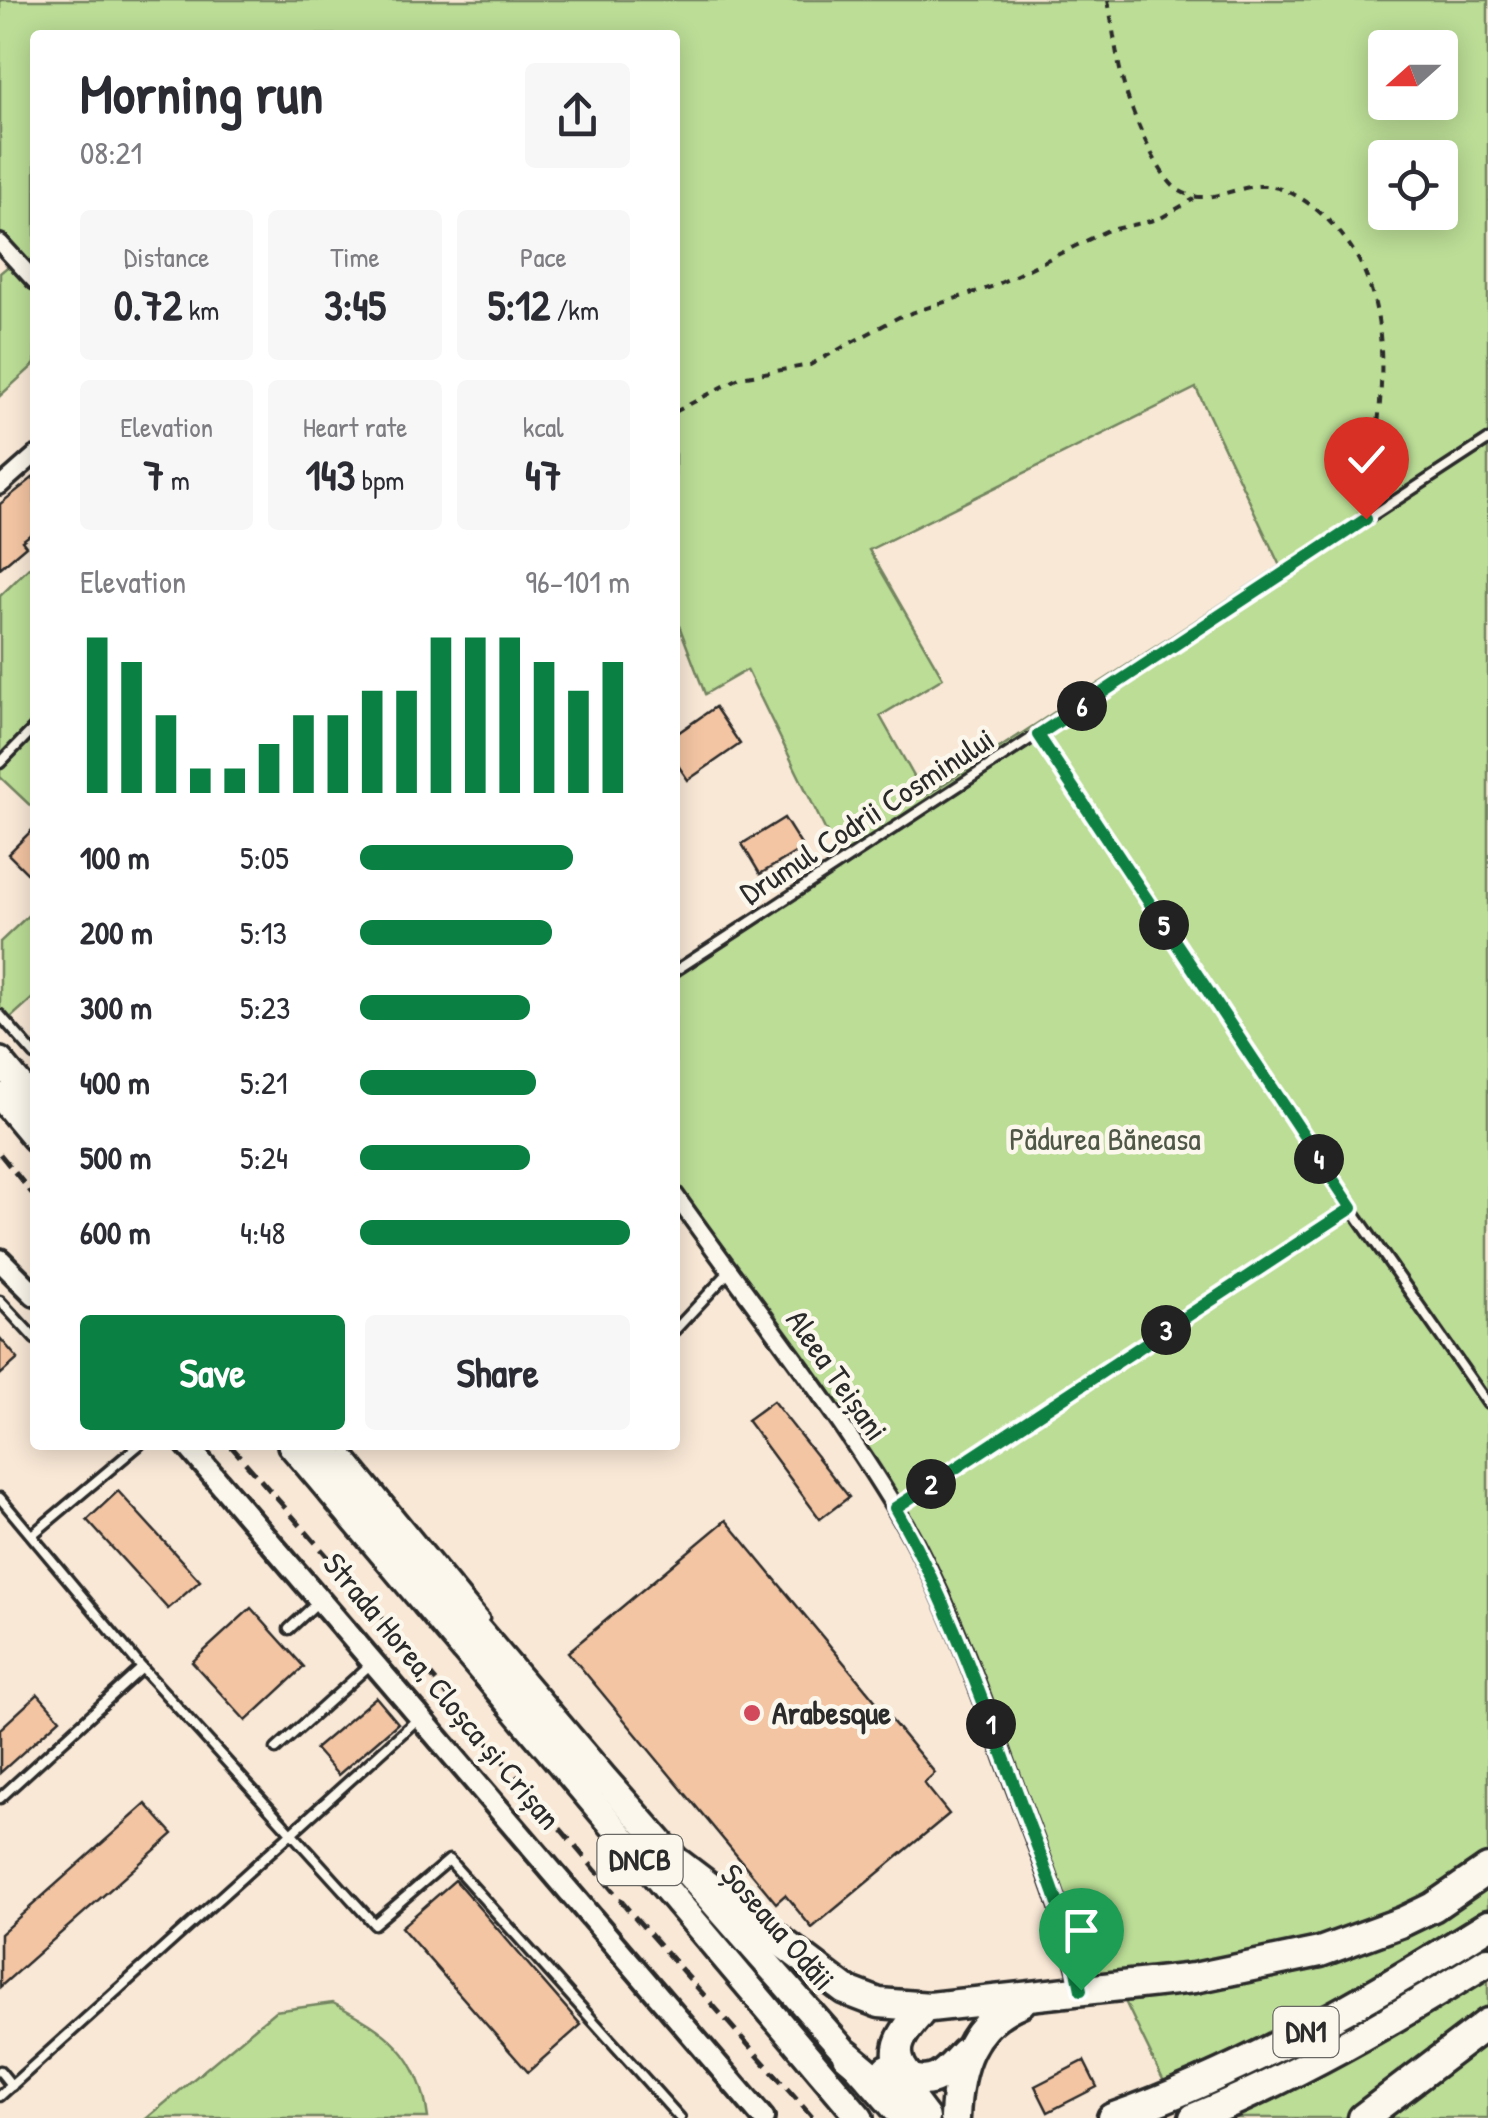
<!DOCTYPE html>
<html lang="en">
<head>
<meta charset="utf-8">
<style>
	body { margin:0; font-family:"Patrick Hand",sans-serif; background:#f7f7f7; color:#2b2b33; height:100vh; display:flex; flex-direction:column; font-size:38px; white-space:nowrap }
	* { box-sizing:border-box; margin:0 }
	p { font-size:32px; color:#7c7c81 }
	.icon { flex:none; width:55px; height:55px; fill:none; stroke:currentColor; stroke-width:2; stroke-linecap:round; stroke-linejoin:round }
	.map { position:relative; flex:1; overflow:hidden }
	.side { position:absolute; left:30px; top:30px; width:650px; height:1420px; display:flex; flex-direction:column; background:#fff; border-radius:10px; box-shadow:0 5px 25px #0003 }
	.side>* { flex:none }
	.needle { width:65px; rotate:249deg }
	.tools { position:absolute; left:1368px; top:30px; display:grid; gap:20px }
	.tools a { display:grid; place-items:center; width:90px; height:90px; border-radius:10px; background:#fff; box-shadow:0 5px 25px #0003; font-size:50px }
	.pin { position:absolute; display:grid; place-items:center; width:85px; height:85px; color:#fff; margin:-102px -42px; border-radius:50% 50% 50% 0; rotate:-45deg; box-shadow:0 0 10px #0007 }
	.pin .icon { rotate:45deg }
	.km { position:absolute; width:50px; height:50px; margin:-25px; border-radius:50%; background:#222; color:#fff; font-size:28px; line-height:50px; text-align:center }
	.round { display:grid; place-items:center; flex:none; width:105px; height:105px; border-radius:10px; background:#f7f7f7 }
	.summary { display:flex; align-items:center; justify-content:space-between; height:170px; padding:0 50px }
	h1 { font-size:55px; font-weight:800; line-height:75px }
	.metrics { display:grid; grid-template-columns:repeat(3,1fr); gap:15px; height:170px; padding:10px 50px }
	.metrics div { display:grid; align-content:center; border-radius:10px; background:#f7f7f7; text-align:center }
	.metrics b { font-size:42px; font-weight:800 }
	.metrics small { font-size:28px; font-weight:400 }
	.metrics p { font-size:28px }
	.chart { height:280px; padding:20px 50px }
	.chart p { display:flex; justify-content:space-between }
	.chart svg { width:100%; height:180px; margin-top:10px; stroke:#0b8043; stroke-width:6 }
	.primary-button { display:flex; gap:20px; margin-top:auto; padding:20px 50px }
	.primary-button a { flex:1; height:115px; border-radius:10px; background:#0b8043; color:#fff; font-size:40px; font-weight:800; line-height:115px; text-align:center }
	.primary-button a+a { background:#f7f7f7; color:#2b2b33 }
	ul { padding:0 50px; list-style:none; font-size:32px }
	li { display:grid; grid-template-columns:160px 120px 1fr; align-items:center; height:75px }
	li i { height:25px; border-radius:12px; background:#0b8043 }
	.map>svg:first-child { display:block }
	.green { fill:#bbdd96; stroke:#738460; stroke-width:2.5; fill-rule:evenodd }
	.building { fill:#f3c5a3; stroke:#2b2b2b; stroke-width:2.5 }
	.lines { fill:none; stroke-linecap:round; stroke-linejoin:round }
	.service-casing { stroke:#2b2b2b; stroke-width:15 }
	.minor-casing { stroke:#2b2b2b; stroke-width:22 }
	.tertiary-casing { stroke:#2b2b2b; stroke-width:28 }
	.primary-casing { stroke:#2b2b2b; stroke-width:32 }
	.trunk-casing { stroke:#2b2b2b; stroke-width:35 }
	.path { stroke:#2b2b2b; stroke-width:4; stroke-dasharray:8 8; stroke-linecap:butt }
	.service { stroke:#fbf7ec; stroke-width:8 }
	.minor { stroke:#fbf7ec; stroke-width:15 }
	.tertiary { stroke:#fbf7ec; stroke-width:20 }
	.primary { stroke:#fbf7ec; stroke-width:25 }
	.trunk { stroke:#fbf7ec; stroke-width:28 }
	.rail { stroke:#2b2b2b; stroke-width:5; stroke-dasharray:15 8; stroke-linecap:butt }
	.route-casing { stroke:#fff; stroke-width:20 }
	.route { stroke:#0b8043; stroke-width:12 }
	.poi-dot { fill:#d1495b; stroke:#fbf7ec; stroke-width:4 }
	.labels { text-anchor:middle; stroke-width:9; stroke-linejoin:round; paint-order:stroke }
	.shield { fill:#fbf7ec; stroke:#696865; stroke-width:2.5 }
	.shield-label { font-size:30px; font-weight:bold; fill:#2b2b2b }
	.street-label { font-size:32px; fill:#2b2b2b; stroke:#fbf7ec }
	.park-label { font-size:32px; fill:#4f5846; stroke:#fbf7ec }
	.poi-label { font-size:32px; font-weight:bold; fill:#2b2b2b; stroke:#fbf7ec; text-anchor:start }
</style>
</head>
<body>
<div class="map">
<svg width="1488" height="2118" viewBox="0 0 1488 2118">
	<rect width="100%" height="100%" fill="#f9e8d6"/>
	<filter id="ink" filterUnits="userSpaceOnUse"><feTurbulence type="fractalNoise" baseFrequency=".01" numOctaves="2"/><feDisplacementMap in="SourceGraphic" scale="20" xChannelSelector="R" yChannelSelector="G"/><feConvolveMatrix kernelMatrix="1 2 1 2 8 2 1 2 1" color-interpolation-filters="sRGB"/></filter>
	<g filter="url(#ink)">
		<g class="green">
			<path d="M0,0h1488v1925l-318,169 -48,-99 -39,4 -9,-46 -151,-396 -248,-362v-224l166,-109 -94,-192 -42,24 -30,-79v-580h-640v248l-35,-38zM1385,48h55v54h-55zM1385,158h55v54h-55zM1196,388l84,178 -355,230 -45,-80 63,-38 -74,-128z"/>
			<path d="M12,263l23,26v75l-35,32v-123z"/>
			<path d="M35,562v248l-35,-33v-181z"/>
			<path d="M35,909v87l-29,26 -6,-7v-73z"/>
			<path d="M1488,1961v157h-294z"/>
			<path d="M333,2003c54,28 87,51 95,115h-281l128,-107z"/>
		</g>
		<g class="building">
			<path d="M35,476v55l-13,10 4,5 -26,22v-64z"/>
			<path d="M715,707l25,37 -52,36 -13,-19v-26z"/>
			<path d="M784,818l19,30 -43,26 -18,-30z"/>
			<path d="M35,827v54l-27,-27z"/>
			<path d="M0,1338l18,21 -18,16z"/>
			<path d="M773,1401l76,96 -29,22 -73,-99z"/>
			<path d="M118,1491l82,90 -32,28 -81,-89z"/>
			<path d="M726,1520l209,253 -11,10 25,31 -137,114 -27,-33 -9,8 -208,-251z"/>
			<path d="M251,1608l53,59 -58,54 -54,-59z"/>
			<path d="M38,1694l22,25 -60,54v-44z"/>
			<path d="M376,1697l22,26 -60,52 -23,-26z"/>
			<path d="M146,1804l27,30 -173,153v-53z"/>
			<path d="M455,1880l126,145 -53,47 -127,-145z"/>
			<path d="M1084,2061l13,26 -49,25 -13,-26z"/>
		</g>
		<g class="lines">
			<defs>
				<g id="service">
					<path d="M0,763l35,-36"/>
					<path d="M675,971l813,-531"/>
					<path d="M0,1015l35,40"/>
					<path d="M0,1301l35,38"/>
					<path d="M675,1330l54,-58"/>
					<path d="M342,1445l142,173"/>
					<path d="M0,1498l142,170 232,256 75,-64 231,258"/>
					<path d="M895,1508l456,-300 137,196"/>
					<path d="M33,1534l106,-89"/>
					<path d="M289,1629l29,-27"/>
					<path d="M276,1749l95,-85"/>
					<path d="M0,1798l142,-130"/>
					<path d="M0,2071l12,15"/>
					<path d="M0,2096l420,-379"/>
				</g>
				<g id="minor">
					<path d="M0,243l35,38"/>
					<path d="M0,486l35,-31"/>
					<path d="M675,1195c74,105 156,206 222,316 50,84 82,179 116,271 25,68 54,136 68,208"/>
				</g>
				<g id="tertiary">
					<path d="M0,1260l35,35"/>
					<path d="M187,1445l576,673"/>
				</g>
				<g id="primary">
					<path d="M0,1061l35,42"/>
					<path d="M0,1096l35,42"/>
					<path d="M291,1445l569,673"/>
					<path d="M321,1445l283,333 299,340"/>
				</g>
				<g id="trunk">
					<path d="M679,1864l166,126 34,13 51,4 264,-29 126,-26 82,-30 31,-15 55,-38"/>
					<path d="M920,2013c-20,22 -33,41 -10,65 26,10 38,-8 54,-25"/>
					<path d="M847,2055l51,43"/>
					<path d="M888,2069l37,49"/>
					<path d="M955,2118c2,-51 15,-95 66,-116"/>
					<path d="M1112,2118c134,-48 256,-118 376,-193"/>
					<path d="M1194,2118c103,-42 199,-98 294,-157"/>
					<path d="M1363,2118l125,-95"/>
				</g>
			</defs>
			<use href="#service" class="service-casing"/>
			<use href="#minor" class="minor-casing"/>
			<use href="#tertiary" class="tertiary-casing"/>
			<use href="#primary" class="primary-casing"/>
			<use href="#trunk" class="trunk-casing"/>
			<g class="path">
				<path d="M1108,0c5,27 8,56 15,82 7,26 34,94 55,108 32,20 61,-10 95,-3 22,4 42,20 57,35 75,73 49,190 38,282"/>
				<path d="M675,412l66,-35 69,-12 89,-48 95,-31 112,-55 53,-12 35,-20"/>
				<path d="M1045,745l298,451"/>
			</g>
			<use href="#service" class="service"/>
			<use href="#minor" class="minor"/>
			<use href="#tertiary" class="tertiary"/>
			<use href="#primary" class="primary"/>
			<use href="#trunk" class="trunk"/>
			<g class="rail">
				<path d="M0,1154l35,43"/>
				<path d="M230,1445l183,209 220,261 180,203"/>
			</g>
		</g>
	</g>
	<g class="lines" filter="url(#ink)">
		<defs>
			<path id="route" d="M1081,1990c-12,-68 -40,-131 -63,-195 -37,-98 -71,-197 -123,-287l457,-300 -314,-473 328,-216"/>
		</defs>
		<use href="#route" class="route-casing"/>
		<use href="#route" class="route"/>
	</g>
	<circle class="poi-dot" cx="752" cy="1713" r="10"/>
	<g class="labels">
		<g class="shield">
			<rect x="597.5" y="1835" width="85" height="50" rx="8"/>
			<rect x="1273.5" y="2007" width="65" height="50" rx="8"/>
		</g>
		<g class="shield-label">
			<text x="640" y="1870">DNCB</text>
			<text x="1306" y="2042">DN1</text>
		</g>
		<g class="street-label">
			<text transform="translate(867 816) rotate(-33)" y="11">Drumul Codrii Cosminului</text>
			<text transform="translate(837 1375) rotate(55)" y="11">Aleea Teișani</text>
			<text transform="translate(442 1691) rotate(50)" y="11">Strada Horea, Cloșca și Crișan</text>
			<text transform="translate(778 1927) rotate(49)" y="11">Șoseaua Odăii</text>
		</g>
		<g class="park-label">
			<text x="1105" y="1150">Pădurea Băneasa</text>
		</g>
		<g class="poi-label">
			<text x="772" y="1724">Arabesque</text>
		</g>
	</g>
</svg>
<div class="tools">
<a><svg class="needle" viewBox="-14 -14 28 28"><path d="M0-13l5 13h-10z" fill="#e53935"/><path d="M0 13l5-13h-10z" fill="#7c7c81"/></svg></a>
<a><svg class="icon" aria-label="locate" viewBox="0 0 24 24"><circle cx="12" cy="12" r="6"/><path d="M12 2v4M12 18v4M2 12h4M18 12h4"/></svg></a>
</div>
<div class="pin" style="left:1081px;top:1990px;background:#1e9e55"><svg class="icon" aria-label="arrive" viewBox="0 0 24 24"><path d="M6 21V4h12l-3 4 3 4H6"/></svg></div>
<div class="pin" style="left:1366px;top:519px;background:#d93025"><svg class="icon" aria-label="check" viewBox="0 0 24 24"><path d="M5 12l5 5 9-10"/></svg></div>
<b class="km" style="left:991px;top:1724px">1</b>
<b class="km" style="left:931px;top:1484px">2</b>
<b class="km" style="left:1166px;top:1330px">3</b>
<b class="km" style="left:1319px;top:1159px">4</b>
<b class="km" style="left:1164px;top:925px">5</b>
<b class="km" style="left:1082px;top:706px">6</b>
<section class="side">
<div class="summary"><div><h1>Morning run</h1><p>08:21</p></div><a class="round"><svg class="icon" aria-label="share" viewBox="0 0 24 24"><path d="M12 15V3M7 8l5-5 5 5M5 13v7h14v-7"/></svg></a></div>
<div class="metrics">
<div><p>Distance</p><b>0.72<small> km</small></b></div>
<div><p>Time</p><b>3:45</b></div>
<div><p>Pace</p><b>5:12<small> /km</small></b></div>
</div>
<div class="metrics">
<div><p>Elevation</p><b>7<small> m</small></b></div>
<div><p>Heart rate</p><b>143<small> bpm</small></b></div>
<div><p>kcal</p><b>47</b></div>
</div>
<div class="chart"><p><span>Elevation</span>96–101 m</p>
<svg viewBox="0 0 160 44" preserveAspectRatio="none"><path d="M5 44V6M15 44V12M25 44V25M35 44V38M45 44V38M55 44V32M65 44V25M75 44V25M85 44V19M95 44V19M105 44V6M115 44V6M125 44V6M135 44V12M145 44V19M155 44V12"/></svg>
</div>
<ul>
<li><b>100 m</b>5:05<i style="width:79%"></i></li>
<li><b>200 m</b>5:13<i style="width:71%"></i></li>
<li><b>300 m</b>5:23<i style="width:63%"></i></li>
<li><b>400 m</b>5:21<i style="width:65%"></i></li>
<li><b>500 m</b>5:24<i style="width:63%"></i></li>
<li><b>600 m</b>4:48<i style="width:100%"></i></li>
</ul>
<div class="primary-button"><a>Save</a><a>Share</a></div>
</section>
</div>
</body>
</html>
